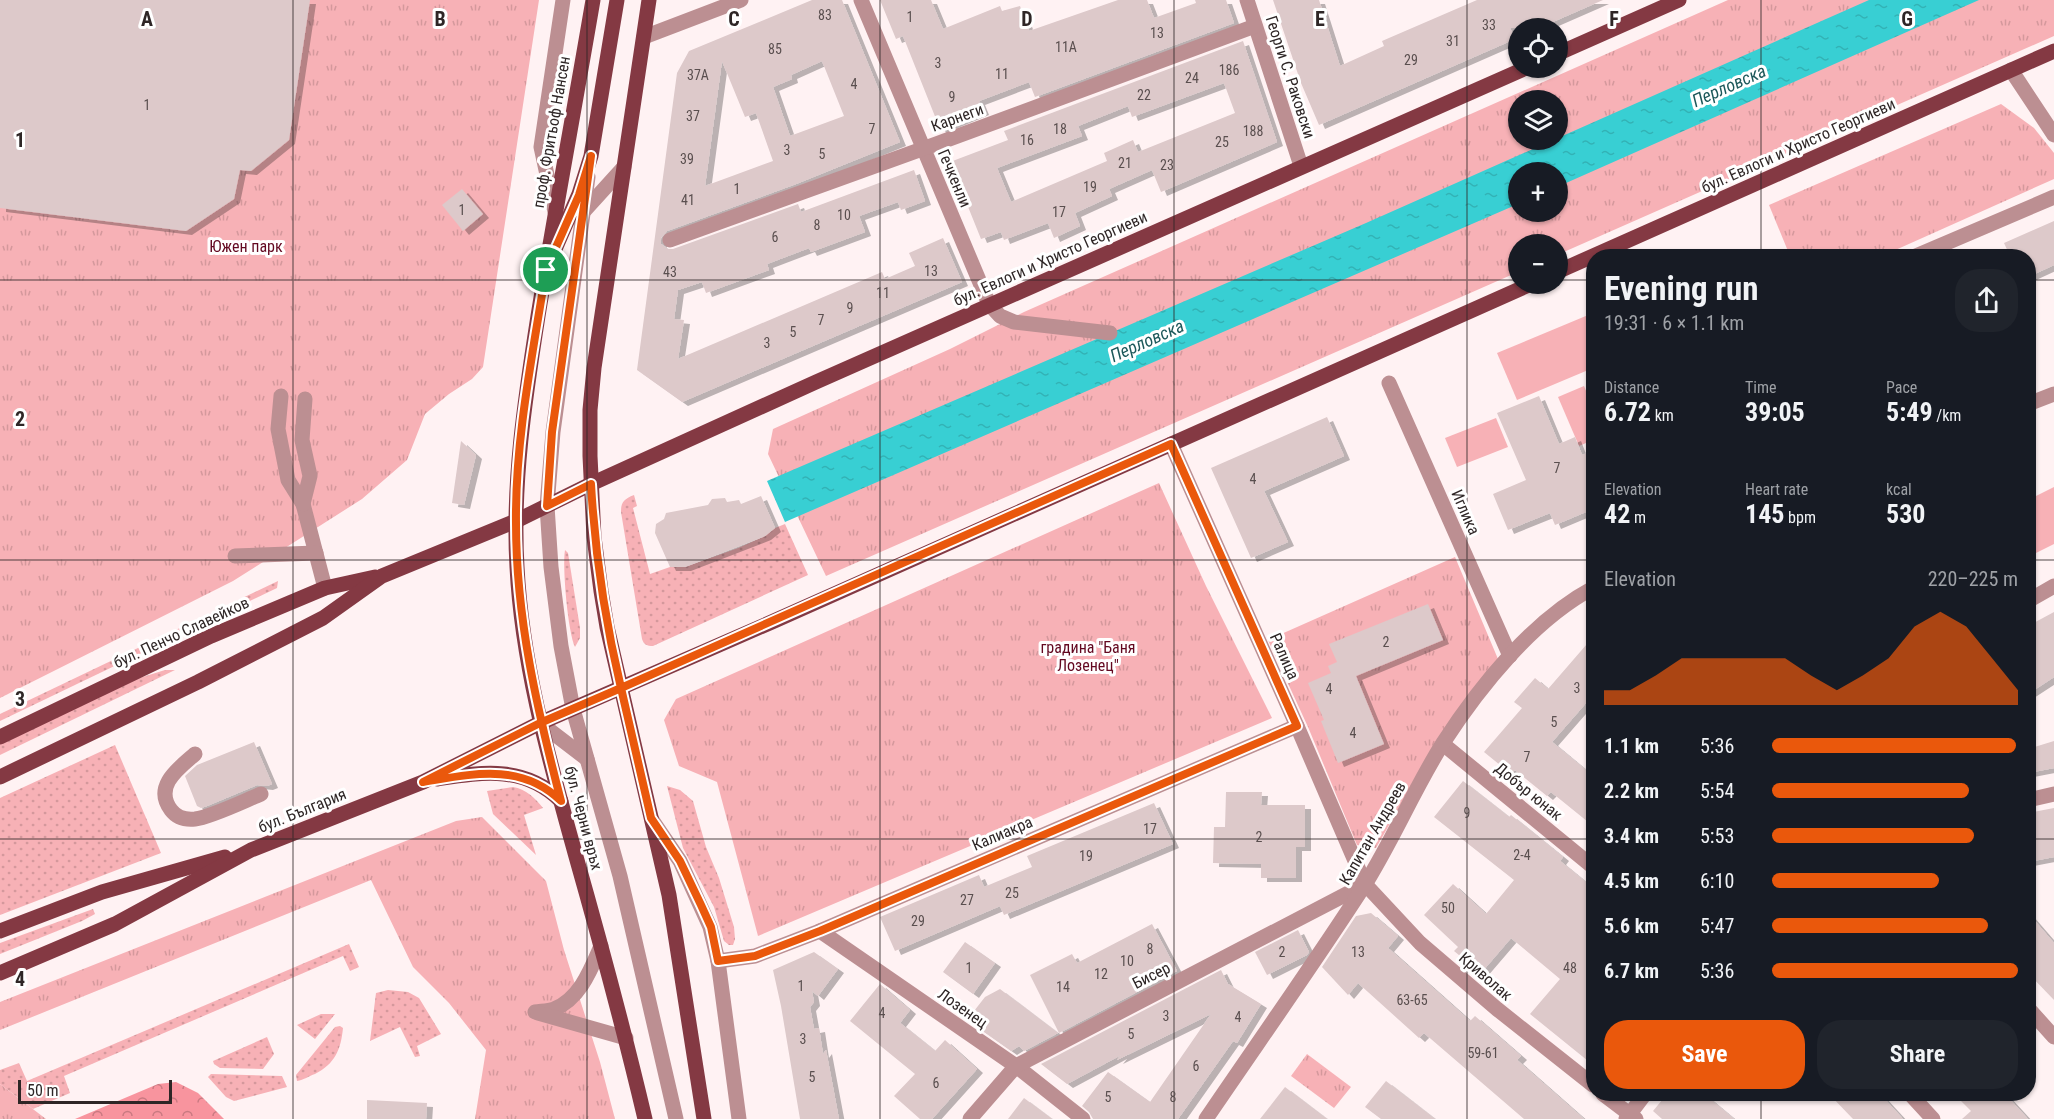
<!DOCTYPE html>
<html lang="en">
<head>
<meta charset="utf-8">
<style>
	body { margin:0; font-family:"Roboto Condensed",sans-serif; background:#20242c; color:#f1f3f6; height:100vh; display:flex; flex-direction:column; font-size:22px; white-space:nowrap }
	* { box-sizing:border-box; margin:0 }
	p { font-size:20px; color:#9ea1a6 }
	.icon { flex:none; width:33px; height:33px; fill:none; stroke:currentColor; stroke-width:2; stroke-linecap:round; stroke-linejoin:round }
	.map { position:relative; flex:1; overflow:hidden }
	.details { position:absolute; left:1586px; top:249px; width:450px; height:852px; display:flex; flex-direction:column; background:#171b24; border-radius:24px; box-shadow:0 2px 4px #0004 }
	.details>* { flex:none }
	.tools { position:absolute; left:1508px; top:18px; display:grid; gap:12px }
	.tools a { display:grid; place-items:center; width:60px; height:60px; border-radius:50%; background:#171b24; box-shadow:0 2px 4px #0004; font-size:30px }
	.scale { position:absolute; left:18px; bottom:15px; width:154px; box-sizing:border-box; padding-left:6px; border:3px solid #2e2626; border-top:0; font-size:16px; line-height:21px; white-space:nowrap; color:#2e2626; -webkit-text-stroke:4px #fff; paint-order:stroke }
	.pin { position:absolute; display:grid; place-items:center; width:51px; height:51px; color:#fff; margin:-26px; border:3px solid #fff; border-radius:50%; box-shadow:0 2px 6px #0007 }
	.round { display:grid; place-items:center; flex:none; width:63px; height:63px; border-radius:24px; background:#20242c }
	.head { display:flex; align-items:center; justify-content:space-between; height:102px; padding:0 18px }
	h1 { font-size:33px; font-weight:700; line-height:45px }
	.figures { display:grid; grid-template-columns:repeat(3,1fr); gap:9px; height:102px; padding:6px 18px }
	.figures div { display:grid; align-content:center }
	.figures b { font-size:26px; font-weight:700 }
	.figures small { font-size:16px; font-weight:400 }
	.figures p { font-size:16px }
	.chart { height:168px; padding:12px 18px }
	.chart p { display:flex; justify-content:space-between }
	.chart svg { width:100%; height:108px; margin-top:6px; fill:#ea580c; opacity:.7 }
	.primary-button { display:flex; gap:12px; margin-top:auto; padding:12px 18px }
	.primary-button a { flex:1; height:69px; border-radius:24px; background:#ea580c; color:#fff; font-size:24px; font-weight:700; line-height:69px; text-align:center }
	.primary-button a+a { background:#20242c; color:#f1f3f6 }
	ul { padding:0 18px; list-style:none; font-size:20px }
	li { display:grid; grid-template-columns:96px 72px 1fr; align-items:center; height:45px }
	li i { height:15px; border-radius:8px; background:#ea580c }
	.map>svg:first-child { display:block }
	.grass { fill:url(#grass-dots) }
	.forest { fill:url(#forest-crowns) }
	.park { fill:url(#park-tufts); fill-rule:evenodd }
	.pitch { fill:#f7b1b6 }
	.water { fill:url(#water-ripples) }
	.building { fill:#ddc9ca; fill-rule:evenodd; filter:url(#shadow) }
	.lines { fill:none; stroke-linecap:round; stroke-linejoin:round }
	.minor { stroke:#bc8f92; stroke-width:15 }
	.major { stroke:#843943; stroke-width:15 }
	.route-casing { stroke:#fff; stroke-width:12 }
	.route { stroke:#ea580c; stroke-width:8 }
	.grid { fill:none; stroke:#2e2626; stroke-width:1.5; stroke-opacity:0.55 }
	.labels { text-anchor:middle; stroke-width:6; stroke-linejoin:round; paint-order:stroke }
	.number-label { font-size:14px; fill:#5a4f4f }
	.street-label { font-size:16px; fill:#2e2626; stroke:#fff }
	.park-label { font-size:16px; fill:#630820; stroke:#fff }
	.water-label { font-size:18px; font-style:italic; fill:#1c585a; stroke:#fff }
	.grid-label { font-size:20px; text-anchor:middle; font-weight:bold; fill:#2e2626; stroke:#fff; stroke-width:6; stroke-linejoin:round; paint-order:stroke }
</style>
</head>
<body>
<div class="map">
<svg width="2054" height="1119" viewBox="0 0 2054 1119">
	<defs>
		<pattern id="grass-dots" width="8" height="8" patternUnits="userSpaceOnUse" patternTransform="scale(1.5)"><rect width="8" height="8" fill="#f7b1b6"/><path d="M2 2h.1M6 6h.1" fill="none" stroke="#d4989c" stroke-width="1.8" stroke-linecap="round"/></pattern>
		<pattern id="forest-crowns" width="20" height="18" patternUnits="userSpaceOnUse" patternTransform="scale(1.5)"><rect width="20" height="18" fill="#f8949e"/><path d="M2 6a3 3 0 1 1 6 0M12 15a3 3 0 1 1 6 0" fill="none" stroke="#c97981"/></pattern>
		<pattern id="park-tufts" width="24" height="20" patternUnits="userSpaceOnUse" patternTransform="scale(1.5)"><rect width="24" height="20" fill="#f7b1b6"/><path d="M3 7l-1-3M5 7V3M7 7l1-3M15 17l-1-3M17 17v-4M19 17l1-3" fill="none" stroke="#d4989c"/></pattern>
		<pattern id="water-ripples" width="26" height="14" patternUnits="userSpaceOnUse" patternTransform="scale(1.5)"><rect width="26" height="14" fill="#38cfd3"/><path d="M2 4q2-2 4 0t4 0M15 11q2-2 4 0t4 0" fill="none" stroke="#32b2b5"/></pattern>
		<filter id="shadow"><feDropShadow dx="6" dy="4" stdDeviation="0" flood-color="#0004"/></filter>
	</defs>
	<rect width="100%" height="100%" fill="#fff2f3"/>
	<g class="grass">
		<path d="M634,495l3,11 -4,2 17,66 20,-7h15l53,-19 27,-12 10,-8 10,-4 23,51 -155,71c-6,0 -9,-1 -11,-7l-21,-127c0,-10 3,-13 13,-17z"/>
		<path d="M565,550l3,3 12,75v10l-5,9c-7,-13 -13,-81 -10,-97z"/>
		<path d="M278,581l-1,7 -277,133v-7z"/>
		<path d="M165,670h10l-175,85v-12l133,-63z"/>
		<path d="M115,745l46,108 -161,62v-117z"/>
		<path d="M667,786l13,4 13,11 13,46 13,31 15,49 1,12 -2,6h-4l-5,-4 -10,-34 -31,-59z"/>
		<path d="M513,787c13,2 22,11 30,21l-19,7 12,40 -43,-41 -6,-23z"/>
		<path d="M93,909l2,5 -13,7 -82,33v-11z"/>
		<path d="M349,944l10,23 -9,4 -7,-15 -279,120 6,17 -37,16 -33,-25v-14l19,-7 8,18z"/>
		<path d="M388,990l20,2 11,6 22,36 -24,12 3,10 -5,1 -15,-30 -30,14 6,-48z"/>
		<path d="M321,1014h14l-20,25 -18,-14z"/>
		<path d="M340,1026l3,2c-2,21 -8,36 -28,46 -6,2 -11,6 -18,7l-1,-6 39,-48z"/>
		<path d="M267,1037l7,17 -11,15 -43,-1 -6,-4 -1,-3z"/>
		<path d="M211,1074l71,2 5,11 -53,14 -8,-4 -18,-20z"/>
	</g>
	<path class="forest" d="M176,1082l22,11 26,26h-149l83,-35z"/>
	<g class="park">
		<path d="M0,0h539l-56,367 -11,12 -23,15 -24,20 -18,46 -45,39 -129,82 -233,117z"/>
		<path d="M1728,0h326v36l-497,219v-11h-39v28l-692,304 -58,-122 5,-25 177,-80 74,-37zM1518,100h39v40h-39zM1518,172h39v40h-39z"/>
		<path d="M2001,104l33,24 20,25v26l-172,77h-92l-21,-51z"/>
		<path d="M1159,483l47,103 66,132 -514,218 -41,-154 -38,-16 -15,-46 12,-21z"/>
		<path d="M1455,557l43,102 -61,82 -61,107 -19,-3 -49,-118 -40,-87z"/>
		<path d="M482,817l64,64 18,69 36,112 15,57h-140l11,-69 -37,-47 -36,-36 -42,-87 -371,150v-28l456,-181z"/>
		<path d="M1307,1054l44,33 -17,21 -43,-32z"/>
		<path d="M0,1084l46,35h-46z"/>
	</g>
	<g class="pitch">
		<path d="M1593,313v55l-76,32 -20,-47z"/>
		<path d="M1584,386l9,21v33l-14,6 -21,-49z"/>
		<path d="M1496,418l12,29 -51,20 -12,-29z"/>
		<path d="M2054,487v57l-24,12 -2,-3v-53z"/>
	</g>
	<path class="water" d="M1869,0h110l-422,187v-15h-39v32l-733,318 -18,-41 599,-258z"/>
	<g class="building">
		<path d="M0,0h310l-21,140 -38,31 -11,-1 -6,29 -48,32 -186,-23z"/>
		<path d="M812,0h30l58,142 -104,42 -129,47 -6,7v6l7,5h5l125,-45 3,8 113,-42 11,31 -24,9 -3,-8 -39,14 6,16 -54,20 -2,-4 -42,16 2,6 -63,23 -4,-11 -24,8 -4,29 10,1 -6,39 204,-87 3,7 30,-13 -6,-13 34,-15 19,44 -280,120 -45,-32 40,-297 12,-22zM722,61l23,56 11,-4 17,48 -68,25zM822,61l22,55 -54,20 -17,-49 19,-8 -1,-4z"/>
		<path d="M880,0h51l12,29 57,-23 2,5 18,-5 9,25 89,-31h29l7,18 42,-15 -1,-3h31l8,23 -199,74 -6,-15 -50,19 4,10 -43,18 -37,-93 -7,3z"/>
		<path d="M1273,0h46l21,66 44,-20 -2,-5 95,-41h126l-64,28h-29l5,11 -196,86 -18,-42z"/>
		<path d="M1243,41l34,101 -116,50 -9,-22 -43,19 3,7 -37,17 5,13 -26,12 -6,-15 -44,17 -3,-8 -20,7 -31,-77 58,-22 -4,-9zM1224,83l11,30 -97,39 -5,-12 -29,13 3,8 -96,41 -14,-34 85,-32 -4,-10 50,-20 4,11z"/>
		<path d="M462,189l21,25 -20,17 -21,-26z"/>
		<path d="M2054,221v44l-26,12v-21h-18l-6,-13z"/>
		<path d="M1539,396l20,48 16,-7 7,18 11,-4v58l-38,16 -5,-12 -42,17 -15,-36 33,-14 -29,-67z"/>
		<path d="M1327,417l17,39 -80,35 24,51 -37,16 -40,-90z"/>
		<path d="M461,441l15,14 -12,50 -12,-2z"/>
		<path d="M761,496l14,32 -10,8 -80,31h-15l-15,-34 1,-9 8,-5 2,-6 42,-8 4,-6 13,-1 2,4 12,-2 2,4z"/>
		<path d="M1428,604l15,36 -87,36 28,68 -46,19 -17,-42 3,-1 -16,-37 23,-10 -3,-7 9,-4 -8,-18z"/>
		<path d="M2054,612v65l-26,17v-68z"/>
		<path d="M1593,637v58l-41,47 41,34v50l-42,-34 -4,4 -32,-26 -4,4 -27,-22 38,-44 -8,-6 21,-24 13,11z"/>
		<path d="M2054,741v27l-26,5v-24z"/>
		<path d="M254,742l18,42 -5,2 -10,-1 -50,21 -6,2 -4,-2 -12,-30 12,-11z"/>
		<path d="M1463,781l46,36 2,-2 52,42 -3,4 33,27v177l-63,-51 30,-35 -49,-41 -30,35 -27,-22 4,-4 -34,-32 29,-31 33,30 28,-34 -80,-63z"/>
		<path d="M1226,792h36l-1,13h44v42h-9v31h-35v-14l-48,-1 1,-36h11z"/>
		<path d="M1154,803l19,41 -169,71 -4,-9 -105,45 -15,-34 99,-42 5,12 48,-20 -5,-11z"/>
		<path d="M2054,808v49l-26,5v-49z"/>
		<path d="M1371,913l27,23 -10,12 82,73 5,-5 46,40 -4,4 67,59h-60l-100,-86 -5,5 -61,-55 -10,12 -26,-28 34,-51z"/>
		<path d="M2028,913l26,30v57l-26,-27z"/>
		<path d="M1152,924l25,47 -118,62 -29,-58 42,-21 5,9z"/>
		<path d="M1298,930l11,22 -2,3 -40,20 -12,-23z"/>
		<path d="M965,942l30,21 -22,31 -30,-22z"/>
		<path d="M814,952l24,17 -20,27 -6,-5 2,11 -4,5 4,22 5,-1 4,26 3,-4 13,69h-39l-19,-113 -8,-36z"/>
		<path d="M1221,970l7,14 33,20 -24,39 -4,-2 -55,78h-85l-4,-7 -7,-6 26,-34 42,30 61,-88 -94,46 4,-5 -54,29 -26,-20z"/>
		<path d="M880,984l30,26 -10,13 35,28 10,-11 32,29 -45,50h-12l-26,-23 21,-22 -65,-53z"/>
		<path d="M1000,989l58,44 -34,18 -5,-5 -8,5 -44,-31 18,-23z"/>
		<path d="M1386,1081l49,38h-54l-16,-12z"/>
		<path d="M1285,1087l42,32h-67z"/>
		<path d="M1667,1094h37l30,25h-72l-9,-8z"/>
		<path d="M1829,1094h51l23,25h-50z"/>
		<path d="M1954,1094h51l23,25h-66l9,-8z"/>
		<path d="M1024,1098l28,21h-44z"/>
		<path d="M367,1100l60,3 -1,16h-59z"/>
	</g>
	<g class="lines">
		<g class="minor">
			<path d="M861,0l128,304 11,12 14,6 96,11"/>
			<path d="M1247,0l54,166"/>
			<path d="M644,37l97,-37"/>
			<path d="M2011,70l43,65"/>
			<path d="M588,177l-35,255 -6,74 4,61 10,79 12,63 47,167 56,243"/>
			<path d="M585,210l39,-43"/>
			<path d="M555,212l-14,-65 22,-147"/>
			<path d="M670,240l266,-96 319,-118"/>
			<path d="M1916,256l138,-59"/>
			<path d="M1389,383l121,273"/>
			<path d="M281,396l-3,33 10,51 15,24 22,84"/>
			<path d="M2028,404l26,-10"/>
			<path d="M1171,444l126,282 68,158 55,59 77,66 96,76"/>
			<path d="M303,504l7,-28 -8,-36 3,-41"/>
			<path d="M235,556l81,-3"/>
			<path d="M2028,601l26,-15"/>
			<path d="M540,723l47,36"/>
			<path d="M1443,744l150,123"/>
			<path d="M195,754c-16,14 -42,32 -24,56 6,8 14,10 24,9 16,-2 49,-18 66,-25"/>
			<path d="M2028,800l26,-6"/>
			<path d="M652,820l28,41 30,66 8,34 21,158"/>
			<path d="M820,931l196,135 67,53"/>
			<path d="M718,961l37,-5 65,-25 477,-205"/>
			<path d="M2028,1008l26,29"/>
			<path d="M535,1012c6,-1 13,-1 19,-3 26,-10 37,-40 47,-63"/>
			<path d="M538,1013l88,25"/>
			<path d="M1603,1094l33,25"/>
			<path d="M1910,1094l23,25"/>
			<path d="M970,1119l46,-53 346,-180"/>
			<path d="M1206,1119c53,-78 107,-154 158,-233 29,-46 50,-97 79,-143 37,-57 90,-123 150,-155"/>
			<path d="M1626,1119l19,-25"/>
		</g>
		<g class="major">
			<path d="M593,0c-18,106 -38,211 -55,316 -13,83 -26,167 -21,251 5,98 32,192 58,286 25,88 49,177 70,266"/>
			<path d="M649,0l-55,368 -4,42v46l4,81 7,54 6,36 62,268 35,224"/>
			<path d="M1557,54l122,-54"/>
			<path d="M555,249l24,-55 12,-38 26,-156"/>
			<path d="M1557,272l497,-221"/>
			<path d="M0,737l211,-101 114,-48 50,-11"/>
			<path d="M0,777l198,-95 125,-64 59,-42 134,-55 75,-37 225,-102 710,-314"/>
			<path d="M437,779c46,-7 88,-14 124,22"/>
			<path d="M0,931l102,-39 123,-35"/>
			<path d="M0,973l115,-49 136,-74 172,-68 117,-59 234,-102 757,-337"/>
		</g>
	</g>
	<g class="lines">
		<defs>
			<path id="route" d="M546,270c-13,83 -31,169 -30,253 0,95 21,186 45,278 -40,-39 -89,-27 -138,-19l117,-59 81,-35 30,130 29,43 21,44 10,22 7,34 37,-5 65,-25 477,-205 -126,-282 -550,244c-16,-67 -26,-134 -30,-204l-44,22 5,-74 39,-276 -12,39 -33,75"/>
		</defs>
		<use href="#route" class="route-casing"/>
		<use href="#route" class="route"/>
	</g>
	<path class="grid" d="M293,0v1119M587,0v1119M880,0v1119M1174,0v1119M1467,0v1119M1761,0v256M0,280h1518M1557,280h36M2028,280h26M0,560h1593M2028,560h26M0,839h1593M2028,839h26M1761,1094v25"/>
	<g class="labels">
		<g class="number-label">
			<text x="825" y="20">83</text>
			<text x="910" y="22">1</text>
			<text x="1489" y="30">33</text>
			<text x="1157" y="38">13</text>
			<text x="1453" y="46">31</text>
			<text x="1066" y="52">11А</text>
			<text x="775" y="54">85</text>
			<text x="1411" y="65">29</text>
			<text x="938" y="68">3</text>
			<text x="1229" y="75">186</text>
			<text x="1002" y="79">11</text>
			<text x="698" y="80">37А</text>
			<text x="1192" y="83">24</text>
			<text x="854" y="89">4</text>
			<text x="1144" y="100">22</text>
			<text x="952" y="102">9</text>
			<text x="147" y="110">1</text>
			<text x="693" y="121">37</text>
			<text x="872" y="134">7</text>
			<text x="1060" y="134">18</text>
			<text x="1253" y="136">188</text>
			<text x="1027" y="145">16</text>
			<text x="1222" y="147">25</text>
			<text x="787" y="155">3</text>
			<text x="822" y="159">5</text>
			<text x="687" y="164">39</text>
			<text x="1125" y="168">21</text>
			<text x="1167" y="170">23</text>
			<text x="1090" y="192">19</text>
			<text x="737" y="194">1</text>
			<text x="688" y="205">41</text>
			<text x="462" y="215">1</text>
			<text x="1059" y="217">17</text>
			<text x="844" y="220">10</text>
			<text x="817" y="230">8</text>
			<text x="775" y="242">6</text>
			<text x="931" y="276">13</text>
			<text x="670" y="277">43</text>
			<text x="883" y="298">11</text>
			<text x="850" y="313">9</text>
			<text x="821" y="325">7</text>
			<text x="793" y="337">5</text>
			<text x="767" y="348">3</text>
			<text x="1557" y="473">7</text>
			<text x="1253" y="484">4</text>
			<text x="1386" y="647">2</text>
			<text x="1577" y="693">3</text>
			<text x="1329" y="694">4</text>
			<text x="1554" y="727">5</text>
			<text x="1353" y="738">4</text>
			<text x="1527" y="762">7</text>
			<text x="1467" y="818">9</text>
			<text x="1150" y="834">17</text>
			<text x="1259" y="842">2</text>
			<text x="1522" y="860">2-4</text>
			<text x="1086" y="861">19</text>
			<text x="1012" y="898">25</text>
			<text x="967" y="905">27</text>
			<text x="1448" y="913">50</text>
			<text x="918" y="926">29</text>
			<text x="1150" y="954">8</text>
			<text x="1282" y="957">2</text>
			<text x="1358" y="957">13</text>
			<text x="1127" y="966">10</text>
			<text x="969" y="973">1</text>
			<text x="1570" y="973">48</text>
			<text x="1101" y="979">12</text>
			<text x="801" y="991">1</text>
			<text x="1063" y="992">14</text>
			<text x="1412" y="1005">63-65</text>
			<text x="882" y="1018">4</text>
			<text x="1166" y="1021">3</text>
			<text x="1238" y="1022">4</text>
			<text x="1131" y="1039">5</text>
			<text x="803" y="1044">3</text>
			<text x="1483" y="1058">59-61</text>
			<text x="1196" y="1071">6</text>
			<text x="812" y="1082">5</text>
			<text x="936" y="1088">6</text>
			<text x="1108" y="1102">5</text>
			<text x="1173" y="1102">8</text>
		</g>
		<g class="street-label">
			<text transform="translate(1291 77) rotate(72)" y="6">Георги С. Раковски</text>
			<text transform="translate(957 117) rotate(-20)" y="6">Карнеги</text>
			<text transform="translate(551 132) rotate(-80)" y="6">проф. Фритьоф Нансен</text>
			<text transform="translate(1798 145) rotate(-24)" y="6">бул. Евлоги и Христо Георгиеви</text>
			<text transform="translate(955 178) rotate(67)" y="6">Гечкенли</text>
			<text transform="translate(1050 258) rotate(-24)" y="6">бул. Евлоги и Христо Георгиеви</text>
			<text transform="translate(1466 512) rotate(66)" y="6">Иглика</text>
			<text transform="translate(181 632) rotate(-25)" y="6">бул. Пенчо Славейков</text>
			<text transform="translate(1285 656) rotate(66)" y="6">Ралица</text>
			<text transform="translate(1529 791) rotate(39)" y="6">Добър юнак</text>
			<text transform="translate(302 810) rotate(-22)" y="6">бул. България</text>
			<text transform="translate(584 818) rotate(75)" y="6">бул. Черни връх</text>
			<text transform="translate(1002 833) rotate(-23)" y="6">Калиакра</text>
			<text transform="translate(1372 833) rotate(-60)" y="6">Капитан Андреев</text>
			<text transform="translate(1151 975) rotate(-27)" y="6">Бисер</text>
			<text transform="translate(1486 976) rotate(41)" y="6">Криволак</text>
			<text transform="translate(963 1008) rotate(35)" y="6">Лозенец</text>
		</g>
		<g class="park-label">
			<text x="246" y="252">Южен парк</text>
			<text x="1088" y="653">градина "Баня<tspan x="1088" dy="18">Лозенец"</tspan></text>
		</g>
		<g class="water-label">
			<text transform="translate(1729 86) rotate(-24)" y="6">Перловска</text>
			<text transform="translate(1147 341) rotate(-24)" y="6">Перловска</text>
		</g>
	</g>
	<g class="grid-label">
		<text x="147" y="26">A</text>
		<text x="440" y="26">B</text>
		<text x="734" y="26">C</text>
		<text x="1027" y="26">D</text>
		<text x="1320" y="26">E</text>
		<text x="1614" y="26">F</text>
		<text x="1907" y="26">G</text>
		<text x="20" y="147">1</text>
		<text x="20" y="426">2</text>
		<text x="20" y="706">3</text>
		<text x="20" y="986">4</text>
	</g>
</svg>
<div class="tools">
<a><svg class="icon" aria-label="locate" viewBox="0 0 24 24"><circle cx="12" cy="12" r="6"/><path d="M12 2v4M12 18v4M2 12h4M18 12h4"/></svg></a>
<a><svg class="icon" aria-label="layers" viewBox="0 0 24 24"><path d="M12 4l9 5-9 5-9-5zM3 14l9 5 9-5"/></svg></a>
<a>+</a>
<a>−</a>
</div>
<div class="scale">50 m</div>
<div class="pin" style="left:546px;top:270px;background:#1e9e55"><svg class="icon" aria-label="arrive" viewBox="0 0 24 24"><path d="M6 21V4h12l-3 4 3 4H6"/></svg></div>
<section class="details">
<div class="head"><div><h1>Evening run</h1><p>19:31 · 6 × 1.1 km</p></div><a class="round"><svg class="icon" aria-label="share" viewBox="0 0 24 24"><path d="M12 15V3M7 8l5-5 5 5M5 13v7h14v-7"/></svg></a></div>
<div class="figures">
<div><p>Distance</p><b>6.72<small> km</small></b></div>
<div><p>Time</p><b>39:05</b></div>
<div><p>Pace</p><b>5:49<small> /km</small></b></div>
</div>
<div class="figures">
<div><p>Elevation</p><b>42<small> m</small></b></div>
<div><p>Heart rate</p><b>145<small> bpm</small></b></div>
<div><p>kcal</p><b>530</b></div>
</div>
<div class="chart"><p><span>Elevation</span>220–225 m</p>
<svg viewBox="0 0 160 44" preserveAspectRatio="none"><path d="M0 44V38L10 38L20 32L30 25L40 25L50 25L60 25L70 25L80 32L90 38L100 32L110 25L120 12L130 6L140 12L150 25L160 38V44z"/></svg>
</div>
<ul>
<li><b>1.1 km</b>5:36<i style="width:99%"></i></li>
<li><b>2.2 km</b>5:54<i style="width:80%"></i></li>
<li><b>3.4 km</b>5:53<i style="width:82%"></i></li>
<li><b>4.5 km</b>6:10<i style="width:68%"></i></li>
<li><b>5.6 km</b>5:47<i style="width:88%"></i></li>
<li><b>6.7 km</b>5:36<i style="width:100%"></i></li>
</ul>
<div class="primary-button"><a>Save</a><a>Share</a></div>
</section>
</div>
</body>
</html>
